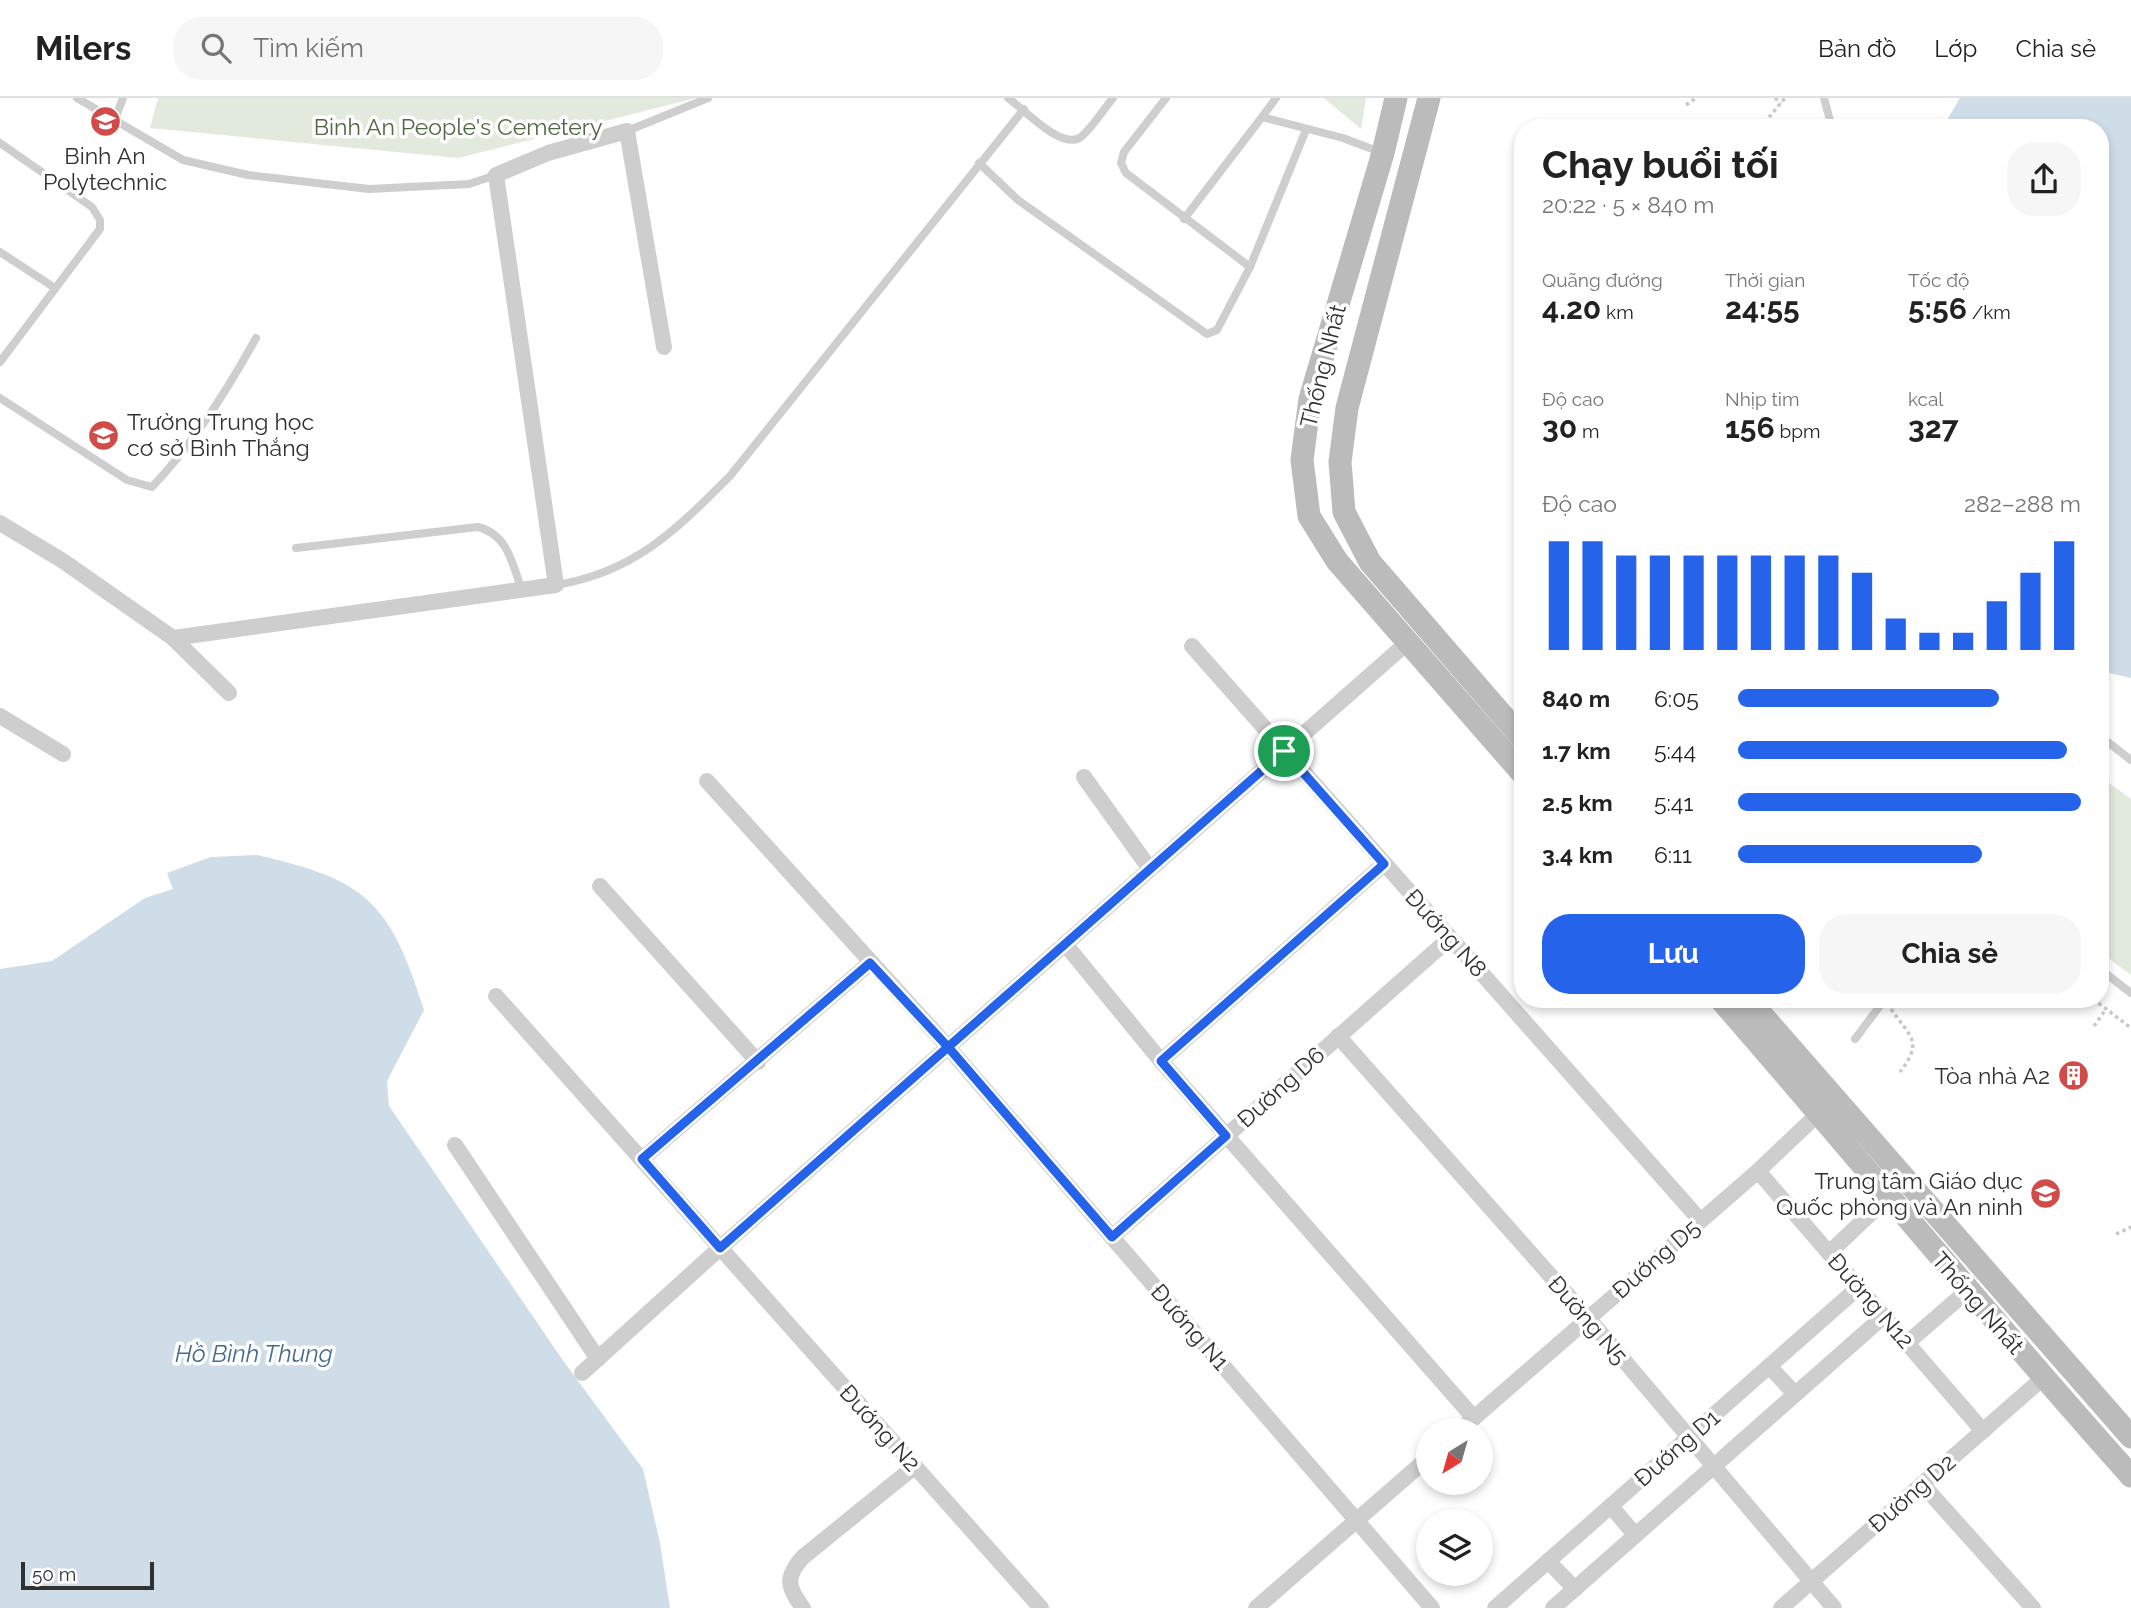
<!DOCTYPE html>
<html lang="vi">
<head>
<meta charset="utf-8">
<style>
	body { margin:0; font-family:Raleway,sans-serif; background:#f6f6f6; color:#222; height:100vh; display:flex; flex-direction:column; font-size:26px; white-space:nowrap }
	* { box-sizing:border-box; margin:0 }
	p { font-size:23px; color:#767676 }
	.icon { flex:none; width:38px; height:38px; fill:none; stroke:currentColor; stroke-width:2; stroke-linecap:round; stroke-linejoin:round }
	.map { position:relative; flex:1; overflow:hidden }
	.details { position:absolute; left:1514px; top:21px; width:595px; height:889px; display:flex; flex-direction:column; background:#fff; border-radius:28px; box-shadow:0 4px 10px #0003 }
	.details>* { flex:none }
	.needle { width:46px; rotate:217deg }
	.tools { position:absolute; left:1416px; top:1320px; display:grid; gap:14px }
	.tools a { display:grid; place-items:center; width:77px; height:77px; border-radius:50%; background:#fff; box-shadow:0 4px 10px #0003; font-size:35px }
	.scale { position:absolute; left:21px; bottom:18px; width:133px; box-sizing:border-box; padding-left:7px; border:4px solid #313131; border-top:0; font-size:19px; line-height:24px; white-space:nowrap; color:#313131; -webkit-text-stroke:5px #fff; paint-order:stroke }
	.pin { position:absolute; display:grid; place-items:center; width:60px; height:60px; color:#fff; margin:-30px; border:4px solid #fff; border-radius:50%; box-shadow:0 2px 7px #0007 }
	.round { display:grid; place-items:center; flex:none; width:74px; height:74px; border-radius:28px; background:#f6f6f6 }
	.head { display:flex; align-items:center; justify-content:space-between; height:119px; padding:0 28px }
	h1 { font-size:38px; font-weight:700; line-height:52px }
	.figures { display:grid; grid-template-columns:repeat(3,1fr); gap:10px; height:119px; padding:7px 28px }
	.figures div { display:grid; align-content:center }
	.figures b { font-size:30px; font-weight:700 }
	.figures small { font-size:19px; font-weight:400 }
	.figures p { font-size:19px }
	.chart { height:196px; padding:14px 28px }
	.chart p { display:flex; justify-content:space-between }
	.chart svg { width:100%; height:126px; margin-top:7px; stroke:#2563eb; stroke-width:6 }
	.button { display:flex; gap:14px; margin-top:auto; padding:14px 28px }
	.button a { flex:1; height:80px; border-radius:28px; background:#2563eb; color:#fff; font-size:28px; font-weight:700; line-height:80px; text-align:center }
	.button a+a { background:#f6f6f6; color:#222 }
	ul { padding:0 28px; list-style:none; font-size:23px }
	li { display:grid; grid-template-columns:112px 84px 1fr; align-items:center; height:52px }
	li i { height:18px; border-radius:9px; background:#2563eb }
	header { display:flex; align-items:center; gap:42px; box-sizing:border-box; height:98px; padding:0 35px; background:#fff; border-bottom:2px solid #e0e0e0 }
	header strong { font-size:33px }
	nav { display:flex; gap:38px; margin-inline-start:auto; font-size:24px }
	.search { width:490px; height:63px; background:#f6f6f6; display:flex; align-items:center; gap:18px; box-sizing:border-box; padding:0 24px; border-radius:28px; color:#767676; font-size:26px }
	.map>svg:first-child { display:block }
	.green { fill:#e2e9dd }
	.water { fill:#cfdde9 }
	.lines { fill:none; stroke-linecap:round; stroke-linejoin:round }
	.path { stroke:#c8c8c8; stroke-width:3.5; stroke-dasharray:3.5 3.5; stroke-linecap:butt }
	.lane { stroke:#cecece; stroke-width:8 }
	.street { stroke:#cecece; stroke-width:16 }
	.secondary { stroke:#bbb; stroke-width:23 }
	.route-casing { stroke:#fff; stroke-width:14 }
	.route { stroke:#2563eb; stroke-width:9 }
	.labels { text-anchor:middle; stroke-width:7; stroke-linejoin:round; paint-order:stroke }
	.park-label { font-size:23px; fill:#506743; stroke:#fff }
	.poi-label { font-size:23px; fill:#313131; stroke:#fff; text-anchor:end }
	.street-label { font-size:23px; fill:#313131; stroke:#fff }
	.water-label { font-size:24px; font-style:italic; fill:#476a8a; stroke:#fff }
</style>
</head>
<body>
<header>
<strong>Milers</strong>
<div class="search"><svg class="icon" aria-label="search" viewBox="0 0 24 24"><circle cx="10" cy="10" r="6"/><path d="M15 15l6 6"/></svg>Tìm kiếm</div>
<nav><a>Bản đồ</a><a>Lớp</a><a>Chia sẻ</a></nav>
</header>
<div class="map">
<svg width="2131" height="1510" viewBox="0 0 2131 1510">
	<rect width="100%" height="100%" fill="#fff"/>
	<g class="green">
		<path d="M158,0h538l-238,60 -308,-30z"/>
		<path d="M1324,0h42l-5,31z"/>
		<path d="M2105,682l26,19v176l-31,-23v-171z"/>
	</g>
	<g class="water">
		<path d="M1960,0h171v580l-22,-5 -9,-11v-534h-152l-1,-8z"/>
		<path d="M257,757c110,25 133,47 167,155l-37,71 2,25 175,256 79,107 17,74 10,65h-670v-639l52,-8 93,-63 28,-9 -6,-16 44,-16z"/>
	</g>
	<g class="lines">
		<g class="path">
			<path d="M1775,0l6,5"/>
			<path d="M1686,7l10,-7"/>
			<path d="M1677,27l4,3"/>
			<path d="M1760,30l25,-30"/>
			<path d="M2093,901l38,29"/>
			<path d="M1891,911c19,28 33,32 9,63"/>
			<path d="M2094,928l12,-17"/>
			<path d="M2116,1136l15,-7"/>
		</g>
		<g class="lane">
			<path d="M77,0l106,62 65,15 121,14 100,-5 27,-9"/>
			<path d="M1008,0c17,12 54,53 73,39 12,-10 22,-27 32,-39"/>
			<path d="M1166,0l-42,54 -3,11 5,10 124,94"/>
			<path d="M1824,0l8,30"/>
			<path d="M1262,19l14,-19"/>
			<path d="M115,21l8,-21"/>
			<path d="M627,33l81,-33"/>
			<path d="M0,45l92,64 8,13v9l-100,133"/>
			<path d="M979,65l39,37 189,134 10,-4 33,-63 56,-137"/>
			<path d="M1184,121l78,-102 81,21 37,14"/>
			<path d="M0,154l55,36"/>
			<path d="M0,300l127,82 25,7c41,-43 75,-96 104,-149"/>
			<path d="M296,450l182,-21c29,7 34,35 43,61"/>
			<path d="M556,487c79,-13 120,-55 174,-109l294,-367"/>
			<path d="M2100,638l31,24"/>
			<path d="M2100,871l31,24"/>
			<path d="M1855,941l30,-40"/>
		</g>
		<g class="street">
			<path d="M0,425l63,38 110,77 383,-53 -60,-410 52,-22 79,-22 37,216"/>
			<path d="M173,540l56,55"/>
			<path d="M1192,548l508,574"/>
			<path d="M0,618l63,38"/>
			<path d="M1084,679l66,92"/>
			<path d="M707,683l241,266 484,561"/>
			<path d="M600,788l158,176"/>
			<path d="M1065,846l96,117 313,357"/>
			<path d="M496,898l545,612"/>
			<path d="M1338,938l250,282 246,290"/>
			<path d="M1161,963l223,-197"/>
			<path d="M455,1047l143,214"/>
			<path d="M642,1061l228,-196"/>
			<path d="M1758,1073l225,260"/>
			<path d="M1112,1139l338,-299"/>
			<path d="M1829,1155l58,-55"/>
			<path d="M1907,1245l60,-52"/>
			<path d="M1769,1268l26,28"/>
			<path d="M582,1275l138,-125 688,-606"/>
			<path d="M1460,1332l298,-259 61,-58"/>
			<path d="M1922,1386l111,124"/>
			<path d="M1611,1408l24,29"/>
			<path d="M1548,1463l27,28"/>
			<path d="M803,1510c-16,-21 -18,-31 0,-51l111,-90"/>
			<path d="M1256,1510l172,-150"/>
			<path d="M1495,1510l364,-321"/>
			<path d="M1553,1510l331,-292"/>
			<path d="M1781,1510l262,-230"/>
		</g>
		<g class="secondary">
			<path d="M1396,0l-13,55 -73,246 -8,61 7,56 28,45 185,212"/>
			<path d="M1429,0l-82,310 -7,54 4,50 26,50 152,176"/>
			<path d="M1720,901c138,158 271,321 411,477"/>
			<path d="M1748,901l383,438"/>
		</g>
	</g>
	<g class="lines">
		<defs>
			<path id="route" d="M1284,653c-188,166 -376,331 -564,497l-78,-89 228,-196 78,84 164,190 114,-101 -65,-75 223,-197 -100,-113"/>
		</defs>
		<use href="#route" class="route-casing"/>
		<use href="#route" class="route"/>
	</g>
	<defs>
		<symbol id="university-disc" viewBox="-11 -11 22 22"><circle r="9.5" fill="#d14b49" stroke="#fff"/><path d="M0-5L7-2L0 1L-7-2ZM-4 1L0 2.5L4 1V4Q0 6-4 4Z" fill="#fff"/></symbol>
		<symbol id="school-disc" viewBox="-11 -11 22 22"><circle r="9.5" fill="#d14b49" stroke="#fff"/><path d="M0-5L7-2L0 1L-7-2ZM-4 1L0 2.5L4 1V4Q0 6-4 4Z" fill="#fff"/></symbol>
		<symbol id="building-disc" viewBox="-11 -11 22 22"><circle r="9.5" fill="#d14b49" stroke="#fff"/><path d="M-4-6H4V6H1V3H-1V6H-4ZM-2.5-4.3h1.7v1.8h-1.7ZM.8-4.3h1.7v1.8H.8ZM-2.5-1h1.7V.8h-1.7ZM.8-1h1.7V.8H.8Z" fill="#fff"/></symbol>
	</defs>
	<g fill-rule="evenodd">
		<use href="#university-disc" x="88" y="6" width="35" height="35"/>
		<use href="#school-disc" x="86" y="320" width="35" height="35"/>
		<use href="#building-disc" x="2056" y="960" width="35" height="35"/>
		<use href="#school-disc" x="2028" y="1078" width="35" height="35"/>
	</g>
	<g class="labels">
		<g class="park-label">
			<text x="458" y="37">Binh An People's Cemetery</text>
		</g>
		<g class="poi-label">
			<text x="105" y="66" text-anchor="middle">Binh An<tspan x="105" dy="26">Polytechnic</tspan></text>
			<text x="127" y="332" text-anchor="start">Trường Trung học<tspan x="127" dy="26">cơ sở Bình Thắng</tspan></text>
			<text x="2050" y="986">Tòa nhà A2</text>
			<text x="2023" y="1091">Trung tâm Giáo dục<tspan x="2023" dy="26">Quốc phòng và An ninh</tspan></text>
		</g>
		<g class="street-label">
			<text transform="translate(1323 268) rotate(-76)" y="8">Thống Nhất</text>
			<text transform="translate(1446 835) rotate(48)" y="8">Đướng N8</text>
			<text transform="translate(1281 989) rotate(-42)" y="8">Đường D6</text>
			<text transform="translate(1656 1161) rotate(-41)" y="8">Đướng D5</text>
			<text transform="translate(1871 1203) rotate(49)" y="8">Đường N12</text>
			<text transform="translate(1978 1205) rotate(49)" y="8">Thống Nhất</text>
			<text transform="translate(1588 1222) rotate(49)" y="8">Đường N5</text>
			<text transform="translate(1190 1229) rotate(49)" y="8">Đướng N1</text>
			<text transform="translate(880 1330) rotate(48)" y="8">Đướng N2</text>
			<text transform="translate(1677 1350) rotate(-41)" y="8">Đướng D1</text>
			<text transform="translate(1912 1395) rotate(-41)" y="8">Đường D2</text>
		</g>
		<g class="water-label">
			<text x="254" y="1264">Hồ Bình Thung</text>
		</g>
	</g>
</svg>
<div class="tools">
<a><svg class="needle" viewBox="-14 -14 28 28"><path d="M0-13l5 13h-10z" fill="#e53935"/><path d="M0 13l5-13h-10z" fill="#767676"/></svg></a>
<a><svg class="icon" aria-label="layers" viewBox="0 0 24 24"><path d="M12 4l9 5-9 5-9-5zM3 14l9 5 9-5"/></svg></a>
</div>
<div class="scale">50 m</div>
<div class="pin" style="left:1284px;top:653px;background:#1e9e55"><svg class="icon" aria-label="arrive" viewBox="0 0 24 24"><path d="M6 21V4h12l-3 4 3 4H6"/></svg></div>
<section class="details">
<div class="head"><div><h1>Chạy buổi tối</h1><p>20:22 · 5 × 840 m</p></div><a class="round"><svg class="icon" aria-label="share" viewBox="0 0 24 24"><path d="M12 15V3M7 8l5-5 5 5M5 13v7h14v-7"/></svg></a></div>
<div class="figures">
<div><p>Quãng đường</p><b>4.20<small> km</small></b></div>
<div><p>Thời gian</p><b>24:55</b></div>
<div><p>Tốc độ</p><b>5:56<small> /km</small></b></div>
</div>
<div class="figures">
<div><p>Độ cao</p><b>30<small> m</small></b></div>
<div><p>Nhịp tim</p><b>156<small> bpm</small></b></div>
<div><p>kcal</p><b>327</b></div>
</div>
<div class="chart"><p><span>Độ cao</span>282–288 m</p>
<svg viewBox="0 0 160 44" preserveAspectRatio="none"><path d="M5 44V6M15 44V6M25 44V11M35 44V11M45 44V11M55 44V11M65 44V11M75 44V11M85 44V11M95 44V17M105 44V33M115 44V38M125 44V38M135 44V27M145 44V17M155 44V6"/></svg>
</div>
<ul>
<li><b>840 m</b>6:05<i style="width:76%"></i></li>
<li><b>1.7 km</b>5:44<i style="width:96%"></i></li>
<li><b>2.5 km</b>5:41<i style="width:100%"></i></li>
<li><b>3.4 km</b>6:11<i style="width:71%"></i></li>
</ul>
<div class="button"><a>Lưu</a><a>Chia sẻ</a></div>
</section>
</div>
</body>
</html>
